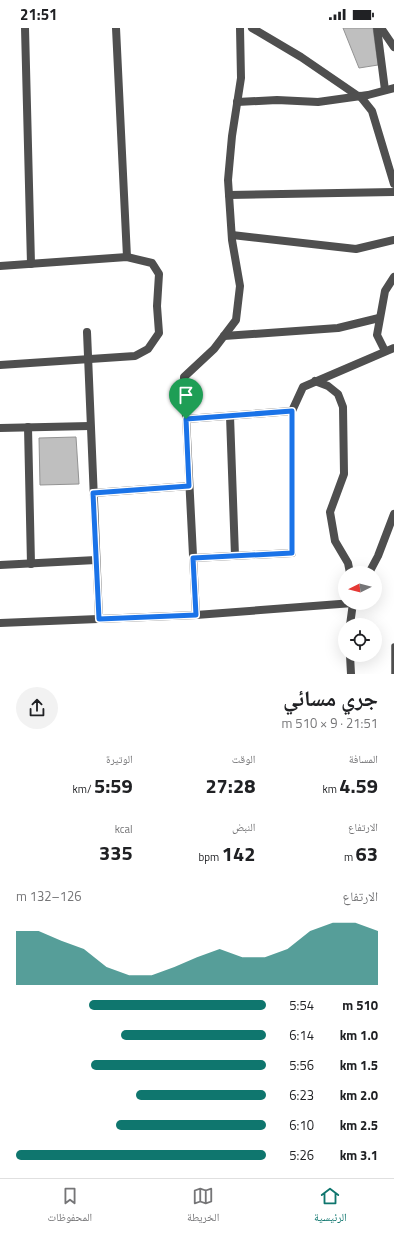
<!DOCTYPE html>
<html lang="ar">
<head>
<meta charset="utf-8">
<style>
	body { margin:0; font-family:"Titillium Web","Noto Naskh Arabic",sans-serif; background:#f2f2f2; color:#202124; direction:rtl; height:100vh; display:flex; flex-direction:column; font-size:15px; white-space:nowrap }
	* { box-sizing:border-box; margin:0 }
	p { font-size:13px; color:#757577 }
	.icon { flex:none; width:22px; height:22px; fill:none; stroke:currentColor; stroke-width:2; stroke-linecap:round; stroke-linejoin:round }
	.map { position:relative; height:646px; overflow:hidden; direction:ltr }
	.panel { display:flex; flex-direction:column; background:#fff; flex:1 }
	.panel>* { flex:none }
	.needle { width:26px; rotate:264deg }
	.fabs { position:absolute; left:338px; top:538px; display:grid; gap:8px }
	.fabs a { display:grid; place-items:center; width:44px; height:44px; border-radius:50%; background:#fff; box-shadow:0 4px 16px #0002; font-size:20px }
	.pin { position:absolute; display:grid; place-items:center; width:34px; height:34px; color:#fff; margin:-41px -17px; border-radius:50% 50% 50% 0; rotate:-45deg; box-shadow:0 0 4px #0007 }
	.pin .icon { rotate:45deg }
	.round { display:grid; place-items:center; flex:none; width:42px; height:42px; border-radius:21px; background:#f2f2f2 }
	.summary { display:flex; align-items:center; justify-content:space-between; height:68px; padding:0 16px }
	h1 { font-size:22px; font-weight:700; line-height:30px }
	.figures { display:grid; grid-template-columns:repeat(3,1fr); gap:6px; height:68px; padding:4px 16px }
	.figures div { display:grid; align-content:center }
	.figures b { font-size:20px; font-weight:700 }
	.figures small { font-size:11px; font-weight:400 }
	.figures p { font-size:11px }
	.chart { height:112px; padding:8px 16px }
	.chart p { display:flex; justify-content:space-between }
	.chart svg { width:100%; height:72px; margin-top:4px; fill:#0f766e; opacity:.7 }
	ul { padding:0 16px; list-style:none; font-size:13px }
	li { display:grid; grid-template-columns:64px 48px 1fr; align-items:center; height:30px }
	li i { height:10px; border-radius:5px; background:#0f766e }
	.status { display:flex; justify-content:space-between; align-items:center; height:28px; padding:0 20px; background:#fff; direction:ltr }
	.status svg { height:11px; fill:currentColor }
	.tab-bar { display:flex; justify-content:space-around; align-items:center; height:56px; border-top:1px solid #e0e0e0; background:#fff; font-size:11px; color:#757577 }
	.tab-bar a { display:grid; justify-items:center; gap:2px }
	.tab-bar .current { color:#0f766e }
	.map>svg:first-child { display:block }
	.building { fill:#bfbfbf; stroke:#939393 }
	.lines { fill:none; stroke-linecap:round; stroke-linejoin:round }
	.lane { stroke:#4f4f4f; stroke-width:5.5 }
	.street { stroke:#4f4f4f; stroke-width:8 }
	.route-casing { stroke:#fff; stroke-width:8 }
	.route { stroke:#1a73e8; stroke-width:5 }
</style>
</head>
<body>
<div class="status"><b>21:51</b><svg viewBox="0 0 49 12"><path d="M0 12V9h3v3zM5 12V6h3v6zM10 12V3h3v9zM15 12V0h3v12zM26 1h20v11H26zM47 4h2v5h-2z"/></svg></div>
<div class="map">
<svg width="394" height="646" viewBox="0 0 394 646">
	<rect width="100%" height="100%" fill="#fff"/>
	<g class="building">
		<path d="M343,0h30l5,37 -19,3z"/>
		<path d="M76,409l3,47 -39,1 -1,-47z"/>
	</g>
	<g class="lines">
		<path class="lane" d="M394,646v-28"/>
		<g class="street">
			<path d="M25,0l6,236"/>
			<path d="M116,0l11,229"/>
			<path d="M252,0l49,29 57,39"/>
			<path d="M377,0l8,62"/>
			<path d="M381,0l13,19"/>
			<path d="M360,68l12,15 22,73"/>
			<path d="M237,74l40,-2 41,2 50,-7 26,-7"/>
			<path d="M229,167l165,-3"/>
			<path d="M232,207l124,14 38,-9"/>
			<path d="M0,238l127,-9 25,6 7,11 -2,32 2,27 -11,16 -13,7 -135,9"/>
			<path d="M87,304l12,287"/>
			<path d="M224,308l114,-8 41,-10"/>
			<path d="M385,323l-8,-16 8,-44 9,-14"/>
			<path d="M315,353l13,5 10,8 5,13 1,67 -14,38 5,29 13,22 2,10"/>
			<path d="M292,383l11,-24 91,-39"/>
			<path d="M230,388l5,140"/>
			<path d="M186,391l106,-8v142l-99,5"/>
			<path d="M28,399l3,137"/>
			<path d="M0,400l90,-2"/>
			<path d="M93,465l96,-7"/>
			<path d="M0,537l96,-5"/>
			<path d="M369,545l9,-17 16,-42"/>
			<path d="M196,587l-12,-238 30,-28 22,-29 4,-34 -8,-46 -4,-60 4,-44 9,-58 -1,-50"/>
			<path d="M0,595l196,-8 157,-12"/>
			<path d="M350,597l3,-22"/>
			<path d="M350,627l1,19"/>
		</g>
	</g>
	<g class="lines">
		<defs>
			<path id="route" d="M292,383v142l-99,5 3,57 -97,4 -6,-126 96,-7 -3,-67z"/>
		</defs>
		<use href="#route" class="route-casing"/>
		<use href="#route" class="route"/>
	</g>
</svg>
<div class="fabs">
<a><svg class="needle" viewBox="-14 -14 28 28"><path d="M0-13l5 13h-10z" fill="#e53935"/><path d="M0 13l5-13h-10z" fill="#757577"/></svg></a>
<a><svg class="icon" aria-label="locate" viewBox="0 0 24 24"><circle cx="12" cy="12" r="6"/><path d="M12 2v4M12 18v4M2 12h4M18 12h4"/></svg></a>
</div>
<div class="pin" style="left:186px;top:391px;background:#1e9e55"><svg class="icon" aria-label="arrive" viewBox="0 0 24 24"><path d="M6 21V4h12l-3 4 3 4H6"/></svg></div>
</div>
<section class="panel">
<div class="summary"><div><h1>جري مسائي</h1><p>21:51 · 9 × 510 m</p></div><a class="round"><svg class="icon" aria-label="share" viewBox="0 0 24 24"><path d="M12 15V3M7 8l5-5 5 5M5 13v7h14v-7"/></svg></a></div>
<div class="figures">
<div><p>المسافة</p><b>4.59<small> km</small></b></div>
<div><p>الوقت</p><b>27:28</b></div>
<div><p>الوتيرة</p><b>5:59<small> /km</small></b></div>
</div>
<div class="figures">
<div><p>الارتفاع</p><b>63<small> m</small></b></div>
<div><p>النبض</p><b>142<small> bpm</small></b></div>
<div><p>kcal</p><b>335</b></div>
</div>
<div class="chart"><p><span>الارتفاع</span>126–132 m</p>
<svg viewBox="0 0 160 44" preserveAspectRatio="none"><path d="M0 44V11L10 11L20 17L30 22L40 33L50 38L60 38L70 33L80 27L90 22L100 27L110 27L120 22L130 11L140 6L150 6L160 11V44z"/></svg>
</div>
<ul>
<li><b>510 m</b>5:54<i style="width:71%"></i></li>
<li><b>1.0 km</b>6:14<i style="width:58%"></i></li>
<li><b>1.5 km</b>5:56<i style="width:70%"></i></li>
<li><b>2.0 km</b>6:23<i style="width:52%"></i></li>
<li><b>2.5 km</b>6:10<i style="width:60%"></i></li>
<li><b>3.1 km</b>5:26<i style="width:100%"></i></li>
</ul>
</section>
<nav class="tab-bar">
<a class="current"><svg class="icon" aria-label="home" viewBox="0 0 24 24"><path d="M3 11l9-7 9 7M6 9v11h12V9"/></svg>الرئيسية</a>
<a><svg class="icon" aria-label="map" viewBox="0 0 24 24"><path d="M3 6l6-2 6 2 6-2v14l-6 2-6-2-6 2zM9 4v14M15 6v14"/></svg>الخريطة</a>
<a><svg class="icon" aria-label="saved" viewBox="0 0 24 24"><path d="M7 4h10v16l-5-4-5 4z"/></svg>المحفوظات</a>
</nav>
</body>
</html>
